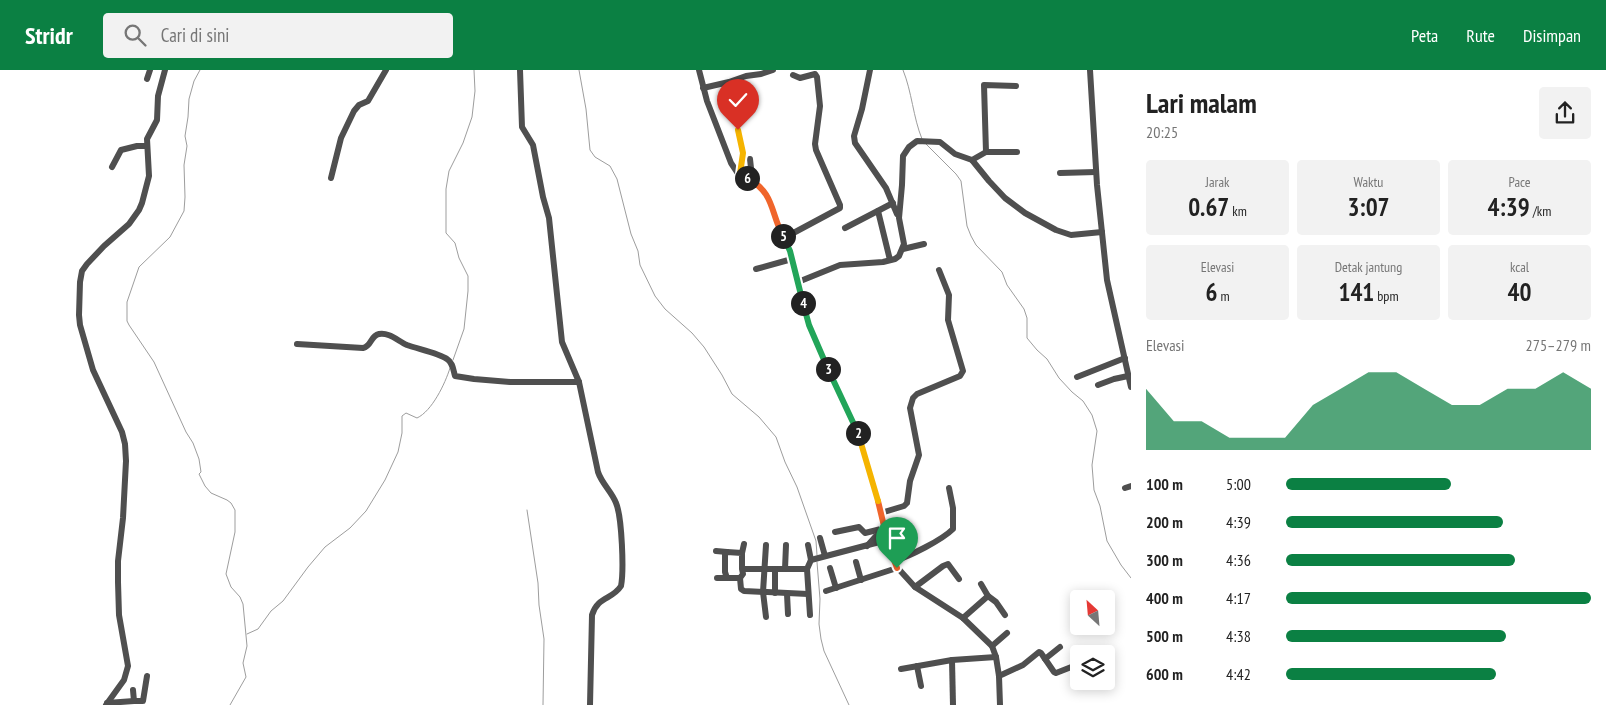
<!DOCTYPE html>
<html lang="id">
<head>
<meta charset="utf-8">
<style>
	body { margin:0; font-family:"PT Sans Narrow",sans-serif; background:#f2f2f2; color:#222; height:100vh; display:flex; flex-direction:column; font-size:19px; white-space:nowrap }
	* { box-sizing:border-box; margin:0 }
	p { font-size:16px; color:#767676 }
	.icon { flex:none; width:28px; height:28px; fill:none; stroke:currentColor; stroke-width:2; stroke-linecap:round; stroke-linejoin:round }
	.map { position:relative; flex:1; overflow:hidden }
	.sheet { display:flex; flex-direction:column; background:#fff; width:475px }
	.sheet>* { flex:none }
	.needle { width:32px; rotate:334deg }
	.fabs { position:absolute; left:1070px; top:520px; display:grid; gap:10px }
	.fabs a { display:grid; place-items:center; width:45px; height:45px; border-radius:5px; background:#fff; box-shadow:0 2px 12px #0003; font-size:25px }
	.pin { position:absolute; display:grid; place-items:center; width:42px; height:42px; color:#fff; margin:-51px -21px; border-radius:50% 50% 50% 0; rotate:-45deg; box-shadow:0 0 5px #0007 }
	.pin .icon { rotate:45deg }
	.km { position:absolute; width:25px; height:25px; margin:-12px; border-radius:50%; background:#222; color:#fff; font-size:14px; line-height:25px; text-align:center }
	.round { display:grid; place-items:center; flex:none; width:52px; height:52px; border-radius:5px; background:#f2f2f2 }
	.headline { display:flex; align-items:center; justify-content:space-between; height:85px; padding:0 15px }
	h1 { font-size:28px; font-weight:700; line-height:38px }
	.figures { display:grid; grid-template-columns:repeat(3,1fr); gap:8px; height:85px; padding:5px 15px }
	.figures div { display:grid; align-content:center; border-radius:5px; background:#f2f2f2; text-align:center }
	.figures b { font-size:25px; font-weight:700 }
	.figures small { font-size:14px; font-weight:400 }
	.figures p { font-size:14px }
	.chart { height:140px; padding:10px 15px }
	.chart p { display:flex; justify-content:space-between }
	.chart svg { width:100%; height:90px; margin-top:5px; fill:#0b8043; opacity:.7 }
	ul { padding:0 15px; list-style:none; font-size:16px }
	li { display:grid; grid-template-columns:80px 60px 1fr; align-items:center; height:38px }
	li i { height:12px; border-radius:6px; background:#0b8043 }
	header { display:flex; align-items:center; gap:30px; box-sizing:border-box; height:70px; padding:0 25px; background:#0b8043; color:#fff }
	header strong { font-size:24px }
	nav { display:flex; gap:28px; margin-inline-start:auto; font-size:18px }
	.search { width:350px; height:45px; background:#f2f2f2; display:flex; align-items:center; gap:12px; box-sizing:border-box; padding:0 18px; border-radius:5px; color:#767676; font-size:19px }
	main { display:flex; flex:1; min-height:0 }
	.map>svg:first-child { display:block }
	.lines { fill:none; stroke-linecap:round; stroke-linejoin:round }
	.stream { stroke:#9d9d9d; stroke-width:1 }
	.minor { stroke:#4f4f4f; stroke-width:6 }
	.split-1-casing { stroke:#fff; stroke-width:10 }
	.split-2-casing { stroke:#fff; stroke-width:10 }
	.split-3-casing { stroke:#fff; stroke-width:10 }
	.split-4-casing { stroke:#fff; stroke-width:10 }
	.split-5-casing { stroke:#fff; stroke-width:10 }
	.split-6-casing { stroke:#fff; stroke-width:10 }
	.split-7-casing { stroke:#fff; stroke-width:10 }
	.split-1 { stroke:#f0652b; stroke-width:6 }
	.split-2 { stroke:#f5b400; stroke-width:6 }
	.split-3 { stroke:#22a559; stroke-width:6 }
	.split-4 { stroke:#22a559; stroke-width:6 }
	.split-5 { stroke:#22a559; stroke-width:6 }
	.split-6 { stroke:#f0652b; stroke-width:6 }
	.split-7 { stroke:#f5b400; stroke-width:6 }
</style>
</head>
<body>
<header>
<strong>Stridr</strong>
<div class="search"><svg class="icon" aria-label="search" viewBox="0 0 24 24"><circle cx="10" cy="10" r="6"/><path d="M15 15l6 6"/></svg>Cari di sini</div>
<nav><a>Peta</a><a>Rute</a><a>Disimpan</a></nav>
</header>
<main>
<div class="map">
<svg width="1131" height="635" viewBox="0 0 1131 635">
	<rect width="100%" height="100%" fill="#fff"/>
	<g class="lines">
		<g class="stream">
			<path d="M200,0l-6,11 -5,18 -1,18 -3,19 2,10 -3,19 1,32 -1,14 -14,26 -31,30 -12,35v19l2,4 25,37 32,70 7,11 6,16 2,13 -2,2 6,12 6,7 16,7 4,3 4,7v22l-9,42 5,13 9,10 3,7 4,42 -4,17 3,14 -16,28"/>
			<path d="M579,0l7,39 4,41 5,7 15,9 7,13 14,55 7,17 2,14 15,31 10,13 27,24 12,14 18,28 10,19 27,23 17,20 9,25 12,25 19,54 1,14"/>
			<path d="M903,0c9,22 10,47 19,69"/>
			<path d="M926,74l30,30 5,7 6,45 4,10 5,9 26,27 5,13 17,24 3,9v20l10,12 10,9 12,19 13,14 11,9 9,14 5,16 -5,34 2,25 6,16 7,35 14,24 10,13"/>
			<path d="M453,290l11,-31 4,-38v-15l-9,-18 -4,-15 -9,-10v-44l3,-18 14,-28 9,-26 3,-26 -1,-21"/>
			<path d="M527,440l11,73 1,22 5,34 -1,66"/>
			<path d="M817,492l3,37 -1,25 2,15 3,12 25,54"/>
			<path d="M247,564l11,-5 13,-18 12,-10 25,-34 17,-20 25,-19 16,-17 19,-31 13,-28 4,-19v-17l4,-3 11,5c15,-7 28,-34 33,-50"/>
		</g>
		<g class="minor">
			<path d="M520,0l2,57 11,18 10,52 6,21 13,124 17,40 19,90c4,12 14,20 18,31 6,14 8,68 5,83 -9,14 -23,10 -29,29l-2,90"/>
			<path d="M699,0l8,31 24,62 6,9 18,11 12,11 12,34 11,23 18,71 53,120 14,46 14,59 6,18 20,22 48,31 29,28 4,11 3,19 1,29"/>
			<path d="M870,0l-8,39 -8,27 1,7 31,45 11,26"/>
			<path d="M1090,0l7,115 10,95 24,107"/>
			<path d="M147,9l3,-9"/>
			<path d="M703,18l26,-6 17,-6 15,-2 12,-4"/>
			<path d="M738,60l5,23 -3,21"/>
			<path d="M986,82h31"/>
			<path d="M972,90l14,-8 -2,-67 32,1"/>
			<path d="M112,97l9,-17 16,-4h10"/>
			<path d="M1060,103l36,-1"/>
			<path d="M331,108l10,-40 13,-27 5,-6 9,-4 18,-31"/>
			<path d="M747,108l4,-10 -1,-9"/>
			<path d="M878,141l12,49"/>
			<path d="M845,158l48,-25"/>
			<path d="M784,168l56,-30v-3l-24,-55 -1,-6 5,-38 -3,-29 -2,-3 -15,4 -7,-3"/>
			<path d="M903,179l21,-5"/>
			<path d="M756,199l36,-10"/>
			<path d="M798,212l42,-17 43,-3 12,-3 4,-3 5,-12 -5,-26 3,-33 1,-29 6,-9 8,-6 23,1 15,12 17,6 17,21 16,17 20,15 31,17 15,5 31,-3"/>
			<path d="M297,274l66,4c9,-2 7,-12 16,-14 10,-2 19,7 28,11 11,4 32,8 40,14 6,4 6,10 8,17l19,3 36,3h69"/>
			<path d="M1077,307l48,-19"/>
			<path d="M1098,315l16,-6 14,-3"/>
			<path d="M1125,418l6,-2"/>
			<path d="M881,443l23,-7 3,-3 3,-22 9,-26 -9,-47 3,-10 4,-4 43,-18 3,-5 -15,-51 1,-25 -10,-25"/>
			<path d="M835,462l24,-5 6,6 20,-5"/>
			<path d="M820,468l5,18"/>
			<path d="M808,475l3,15"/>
			<path d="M867,476l9,-10 9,-5"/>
			<path d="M716,481l11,1"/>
			<path d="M742,483l2,-9"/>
			<path d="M894,491c16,-5 48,-21 59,-32v-21l-4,-20"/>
			<path d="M856,492l5,18"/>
			<path d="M830,498l6,20"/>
			<path d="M742,499l1,5 -3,4h-13l-2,-6v-19l2,-1 15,1v16h65l3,46"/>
			<path d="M775,499v24"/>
			<path d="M785,499l1,-24"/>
			<path d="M807,499l4,-9 76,-20"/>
			<path d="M717,508h10"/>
			<path d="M740,508l1,11 3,2 64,3"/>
			<path d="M981,514l7,12"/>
			<path d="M915,517l28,-21 5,-2 11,15"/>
			<path d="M826,521l71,-23"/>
			<path d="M787,524l1,20"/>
			<path d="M766,547l-3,-25 3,-47"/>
			<path d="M963,548l25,-22 8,6 9,13"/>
			<path d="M992,576l15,-13"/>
			<path d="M1045,589l15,-12"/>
			<path d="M952,590l1,45"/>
			<path d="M917,596l4,20"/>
			<path d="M901,599l51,-9 44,-3"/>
			<path d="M999,606l24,-11 16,-13 2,1 13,19 2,1 23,-9"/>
			<path d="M134,631h9l4,-25"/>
			<path d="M107,633l27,-2 -1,-11"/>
			<path d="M106,635l18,-25 4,-14 -9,-51 -1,-33v-21l5,-43 3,-57 -1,-17 -3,-12 -29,-62 -13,-45 -1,-10 1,-33 2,-11 5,-7 17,-18 25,-22 10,-14 3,-7 7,-27 -2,-37 10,-19 1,-24 7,-26"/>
		</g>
	</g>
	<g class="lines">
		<defs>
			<path id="split-1" d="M878,431l11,46 8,21"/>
			<path id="split-2" d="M858,363l20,68"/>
			<path id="split-3" d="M828,299l30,64"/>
			<path id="split-4" d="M803,233l6,22 19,44"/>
			<path id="split-5" d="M783,166l7,15 13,52"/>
			<path id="split-6" d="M747,108c28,15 23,34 36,58"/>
			<path id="split-7" d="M738,60l5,23 -3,21 7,4"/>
		</defs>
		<use href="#split-1" class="split-1-casing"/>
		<use href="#split-2" class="split-2-casing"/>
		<use href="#split-3" class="split-3-casing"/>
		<use href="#split-4" class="split-4-casing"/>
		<use href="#split-5" class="split-5-casing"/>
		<use href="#split-6" class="split-6-casing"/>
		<use href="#split-7" class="split-7-casing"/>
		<use href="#split-1" class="split-1"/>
		<use href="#split-2" class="split-2"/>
		<use href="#split-3" class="split-3"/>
		<use href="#split-4" class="split-4"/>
		<use href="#split-5" class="split-5"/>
		<use href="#split-6" class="split-6"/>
		<use href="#split-7" class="split-7"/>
	</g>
</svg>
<div class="fabs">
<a><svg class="needle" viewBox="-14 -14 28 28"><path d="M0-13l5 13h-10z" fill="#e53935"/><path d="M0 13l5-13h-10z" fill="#767676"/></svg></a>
<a><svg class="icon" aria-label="layers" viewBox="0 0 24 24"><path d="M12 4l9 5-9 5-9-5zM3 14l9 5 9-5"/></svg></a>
</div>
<div class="pin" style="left:897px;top:498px;background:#1e9e55"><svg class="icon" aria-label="arrive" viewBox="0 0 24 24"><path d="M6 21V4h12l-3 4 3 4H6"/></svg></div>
<div class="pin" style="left:738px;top:60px;background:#d93025"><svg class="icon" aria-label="check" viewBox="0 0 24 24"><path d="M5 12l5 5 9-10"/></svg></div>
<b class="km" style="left:858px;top:363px">2</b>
<b class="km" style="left:828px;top:299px">3</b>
<b class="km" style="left:803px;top:233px">4</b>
<b class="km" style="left:783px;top:166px">5</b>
<b class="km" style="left:747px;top:108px">6</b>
</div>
<section class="sheet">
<div class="headline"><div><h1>Lari malam</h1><p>20:25</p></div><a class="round"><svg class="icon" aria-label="share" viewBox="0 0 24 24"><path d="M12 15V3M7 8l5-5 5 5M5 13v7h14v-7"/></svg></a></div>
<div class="figures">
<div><p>Jarak</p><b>0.67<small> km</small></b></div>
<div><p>Waktu</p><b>3:07</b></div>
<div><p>Pace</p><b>4:39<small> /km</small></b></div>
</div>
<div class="figures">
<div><p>Elevasi</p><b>6<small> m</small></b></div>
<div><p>Detak jantung</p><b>141<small> bpm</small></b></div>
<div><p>kcal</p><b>40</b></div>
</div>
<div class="chart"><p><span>Elevasi</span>275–279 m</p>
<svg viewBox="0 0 160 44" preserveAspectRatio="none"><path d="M0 44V14L10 30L20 30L30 38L40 38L50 38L60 22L70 14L80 6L90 6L100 14L110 22L120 22L130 14L140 14L150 6L160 14V44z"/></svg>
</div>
<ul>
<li><b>100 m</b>5:00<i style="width:54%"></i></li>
<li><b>200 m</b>4:39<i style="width:71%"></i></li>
<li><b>300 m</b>4:36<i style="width:75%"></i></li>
<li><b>400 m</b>4:17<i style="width:100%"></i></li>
<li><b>500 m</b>4:38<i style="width:72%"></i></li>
<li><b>600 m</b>4:42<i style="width:69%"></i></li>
</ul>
</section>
</main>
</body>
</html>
